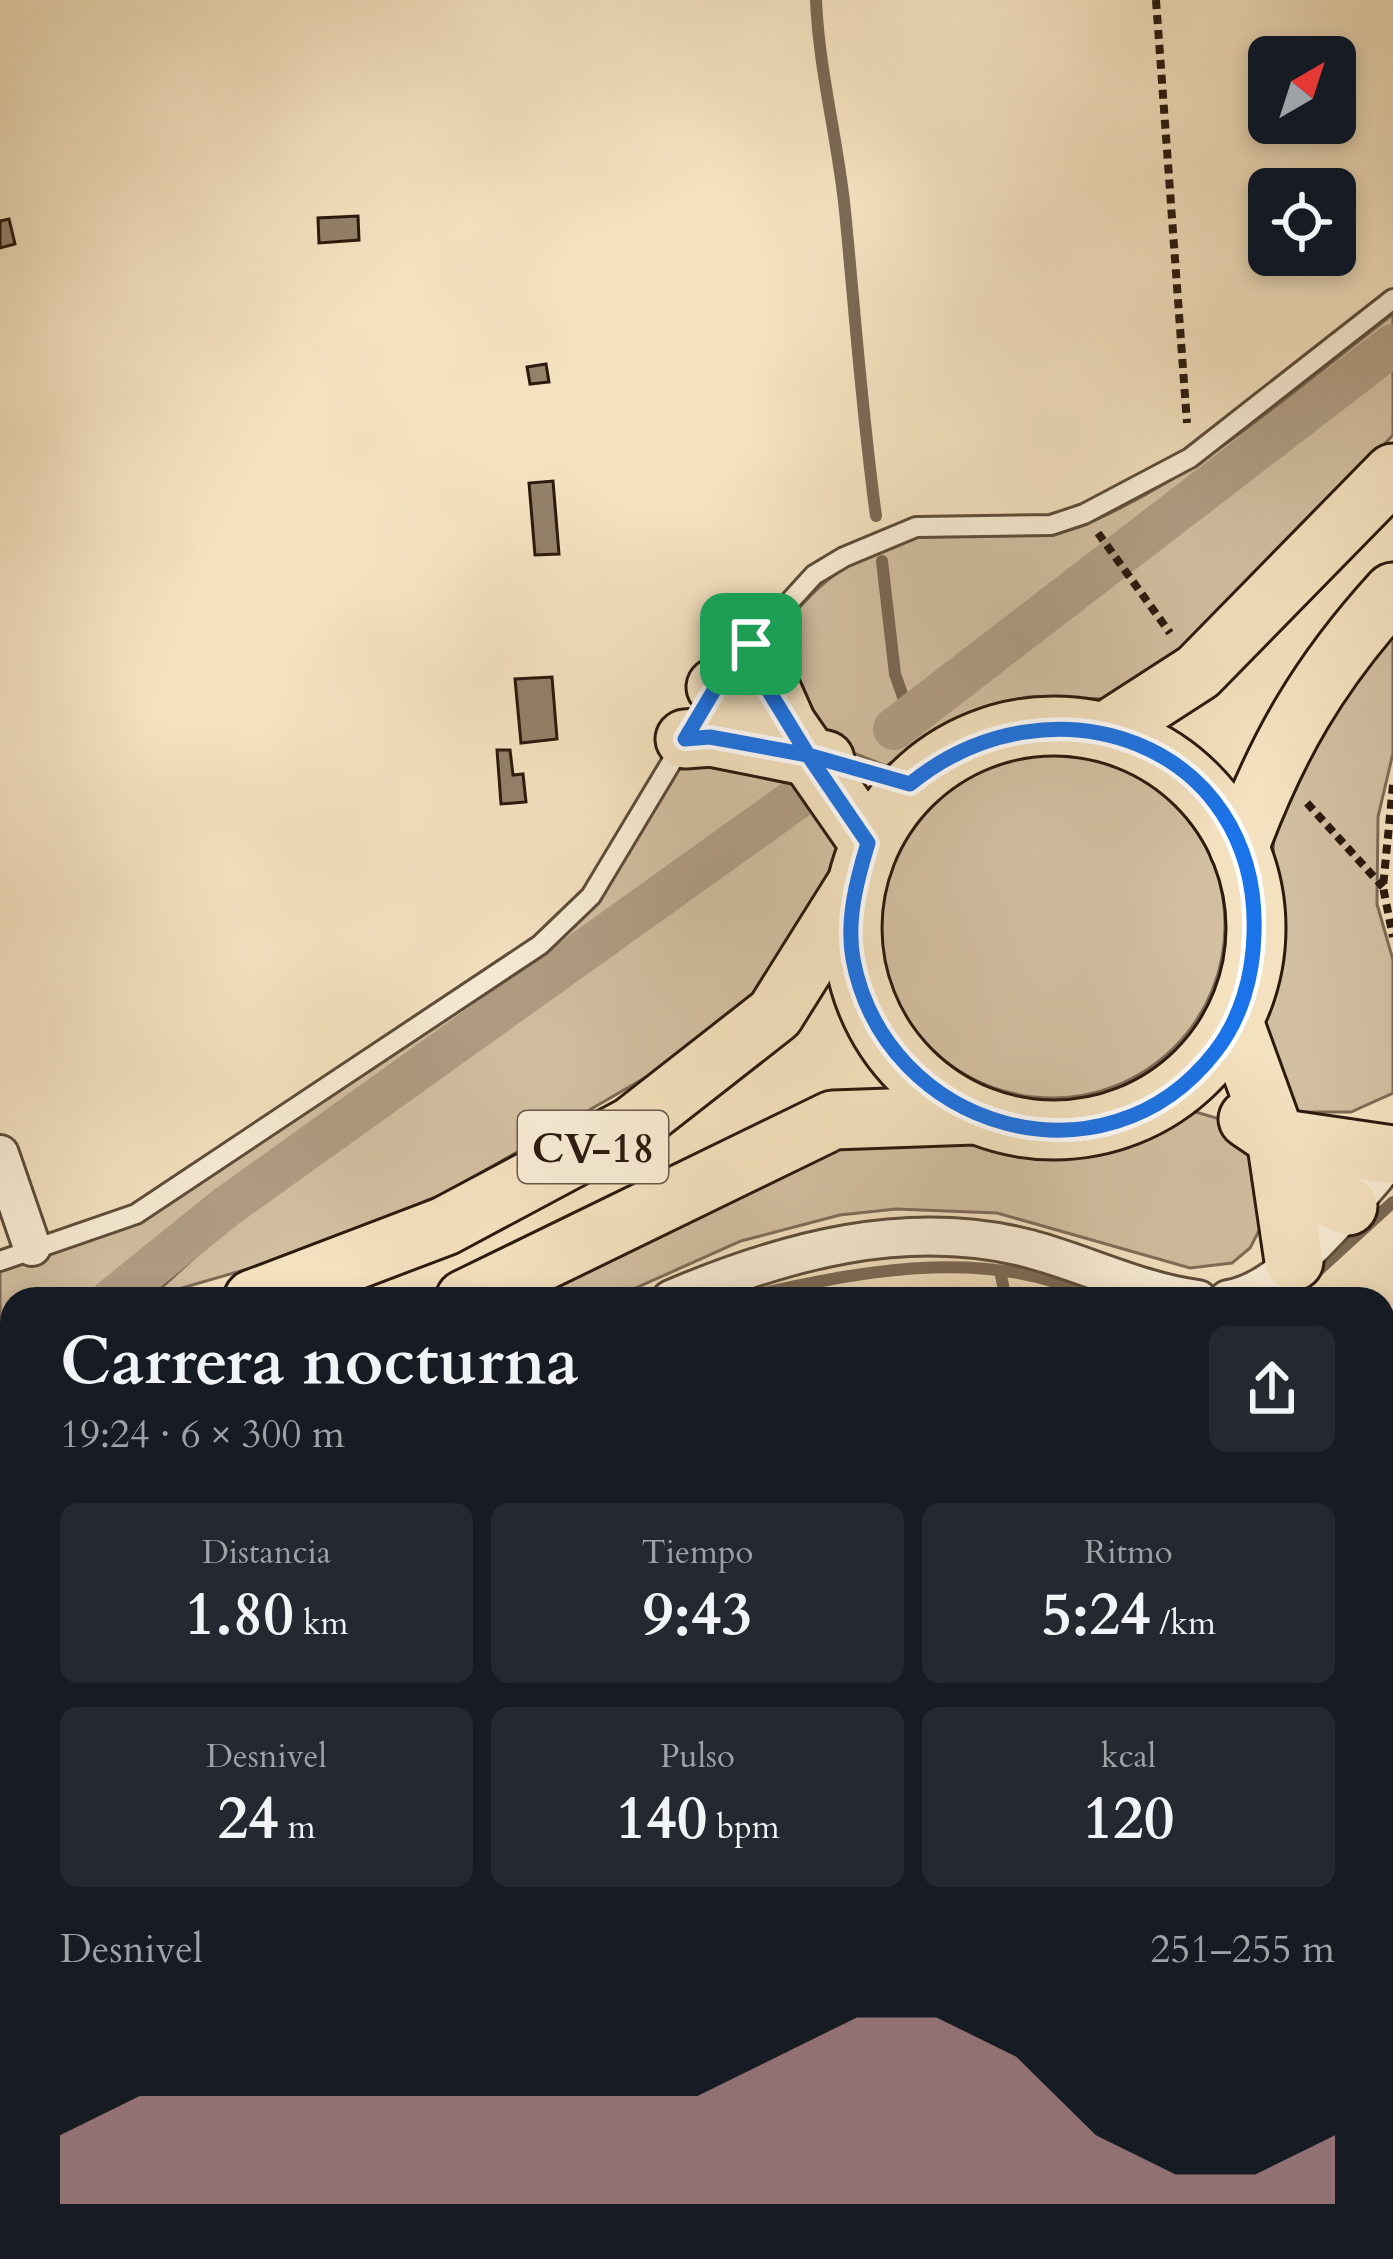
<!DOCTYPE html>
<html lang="es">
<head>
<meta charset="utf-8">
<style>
	body { margin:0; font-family:Cardo,serif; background:#242831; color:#f1f3f6; height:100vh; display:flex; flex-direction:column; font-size:45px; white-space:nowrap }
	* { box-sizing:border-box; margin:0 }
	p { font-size:39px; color:#9ea1a6 }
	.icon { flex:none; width:66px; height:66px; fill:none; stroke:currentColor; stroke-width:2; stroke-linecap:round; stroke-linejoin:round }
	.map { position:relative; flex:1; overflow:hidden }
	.details { position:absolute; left:0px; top:1287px; width:1395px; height:972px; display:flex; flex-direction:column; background:#171b24; border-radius:36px 36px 0 0; box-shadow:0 6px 18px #0003 }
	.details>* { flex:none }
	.needle { width:78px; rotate:39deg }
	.tools { position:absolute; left:1248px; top:36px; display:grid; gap:24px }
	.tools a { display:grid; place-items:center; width:108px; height:108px; border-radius:18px; background:#171b24; box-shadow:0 6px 18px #0003; font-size:60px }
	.pin { position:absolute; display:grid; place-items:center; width:102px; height:102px; color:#fff; margin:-51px; border-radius:24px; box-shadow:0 6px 18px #0006 }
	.round { display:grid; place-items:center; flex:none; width:126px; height:126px; border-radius:18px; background:#242831 }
	.overview { display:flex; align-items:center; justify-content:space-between; height:204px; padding:0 60px }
	h1 { font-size:66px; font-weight:800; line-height:90px }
	.metrics { display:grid; grid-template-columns:repeat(3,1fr); gap:18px; height:204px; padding:12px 60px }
	.metrics div { display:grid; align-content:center; border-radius:18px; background:#242831; text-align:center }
	.metrics b { font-size:60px; font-weight:800 }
	.metrics small { font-size:33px; font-weight:400 }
	.metrics p { font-size:33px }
	.chart { height:336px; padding:24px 60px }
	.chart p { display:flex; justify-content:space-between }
	.chart svg { width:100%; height:216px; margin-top:12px; fill:#c59692; opacity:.7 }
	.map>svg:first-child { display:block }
	.green { fill:#d2bfa1; stroke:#7e6c58; stroke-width:3 }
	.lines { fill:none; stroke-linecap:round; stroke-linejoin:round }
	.stream { stroke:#7b6954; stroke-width:12 }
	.canal { stroke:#b09d83; stroke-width:42 }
	.building { fill:#94816a; stroke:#2b1a0e; stroke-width:3 }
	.lane-casing { stroke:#5d4c3a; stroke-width:24 }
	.street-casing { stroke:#5d4c3a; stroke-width:42 }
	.primary-casing { stroke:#2b1a0e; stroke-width:63 }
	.path { stroke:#2b1a0e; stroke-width:8; stroke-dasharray:9 6; stroke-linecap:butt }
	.lane { stroke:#f8ecd5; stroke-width:18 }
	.street { stroke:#f8ecd5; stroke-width:36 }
	.primary { stroke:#f4e1bf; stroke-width:57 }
	.route-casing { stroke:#fff; stroke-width:24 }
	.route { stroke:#1a73e8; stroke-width:15 }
	.labels { text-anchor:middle; stroke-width:10; stroke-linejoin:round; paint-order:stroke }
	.shield { fill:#f8ecd5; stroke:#68594a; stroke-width:3 }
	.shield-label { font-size:42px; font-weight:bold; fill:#2b1a0e }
</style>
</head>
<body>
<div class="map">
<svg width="1393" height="2259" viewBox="0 0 1393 2259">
	<rect width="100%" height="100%" fill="#f4e1bf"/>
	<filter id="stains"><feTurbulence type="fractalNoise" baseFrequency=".00167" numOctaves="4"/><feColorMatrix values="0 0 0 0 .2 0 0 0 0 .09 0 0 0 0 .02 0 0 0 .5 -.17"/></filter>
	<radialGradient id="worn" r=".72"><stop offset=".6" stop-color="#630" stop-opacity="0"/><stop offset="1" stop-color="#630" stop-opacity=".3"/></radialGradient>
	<g class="green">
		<path d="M1393,314v121l-217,229 -67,35 -82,-2 -68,20 -73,49 -55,-22 -60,-89c17,-54 94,-113 150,-122 53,-8 112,13 163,-8 116,-49 211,-135 309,-211z"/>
		<path d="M1393,620v133l-15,64 -1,87 16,56v133l-42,19h-56l-46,-75c13,-33 27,-65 28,-101 1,-46 -10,-87 2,-133z"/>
		<circle cx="1052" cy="925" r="173"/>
		<path d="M766,753l77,83 1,26 -88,129 -65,60 -243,141 -159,65 -145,42h-132v37l-12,3v-86l134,-43 404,-269 49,-46 71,-128z"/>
		<path d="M1196,1112l27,8 28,30 11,75 -12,23 -18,15 -42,5 -193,-55 -101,-4 -56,6 -99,26 -130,58h-84l313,-158 139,-1 71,12 86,-16z"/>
	</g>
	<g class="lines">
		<g class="stream">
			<path d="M816,0c3,72 22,140 29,211 10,102 17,203 31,305"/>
			<path d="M882,561l13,113 15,43"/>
			<path d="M1000,1271l6,28"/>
			<path d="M161,1282l57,-52 8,-23"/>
			<path d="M764,1293c106,-24 231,-46 334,6"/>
			<path d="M1287,1299l106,-97"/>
			<path d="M0,1777l12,-2"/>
			<path d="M276,2247l2,12"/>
			<path d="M1205,2247l2,12"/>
		</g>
		<g class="canal">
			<path d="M894,729l499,-384"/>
			<path d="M112,1299l114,-92 570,-408"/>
		</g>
	</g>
	<g class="building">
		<path d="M358,216l1,24 -40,3 -1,-25z"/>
		<path d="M9,219l6,25 -15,4v-27z"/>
		<path d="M546,364l3,18 -19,2 -3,-17z"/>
		<path d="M553,481l6,73 -24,1 -6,-72z"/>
		<path d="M552,677l5,62 -36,4 -6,-64z"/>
		<path d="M497,750h13l3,25 10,-1 3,28 -25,2z"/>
		<path d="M154,2247h46l1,12h-46z"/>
	</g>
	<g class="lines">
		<defs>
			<g id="lane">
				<path d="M753,642l61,-67 30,-18 72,-30 135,-2 33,-11 106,-56 203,-159"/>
				<path d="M0,1261l136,-47 404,-269 51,-49 92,-153"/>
			</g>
			<g id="street">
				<path d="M0,1154l32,93"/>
				<path d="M671,1299c113,-48 236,-82 359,-50 56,15 111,43 168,50"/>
				<path d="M1228,1299c58,-8 127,-100 165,-143"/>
				<path d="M0,1747l12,-2"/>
				<path d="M253,2247l2,12"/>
			</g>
			<g id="primary">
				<path d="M751,644l36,81 82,118"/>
				<path d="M716,687l71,38"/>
				<circle cx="1054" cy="928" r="202"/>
				<path d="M1105,732l93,-60 195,-199"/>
				<path d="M685,739l26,-2 114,23"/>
				<path d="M1239,848c38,-102 80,-175 154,-256"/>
				<path d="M1234,1022l42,116 18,123"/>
				<path d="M1248,1119l28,19 117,17"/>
				<path d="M1282,1177l66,29"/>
				<path d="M253,1299l192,-73 187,-100 143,-112 79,-126"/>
				<path d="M465,1299l368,-179 141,-5"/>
				<path d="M0,1364l12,-3"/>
				<path d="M0,1449l12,-4"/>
			</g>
		</defs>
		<use href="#lane" class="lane-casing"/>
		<use href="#street" class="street-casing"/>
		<use href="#primary" class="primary-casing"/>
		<g class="path">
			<path d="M1156,0l31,423"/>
			<path d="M1098,533l72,100"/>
			<path d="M1393,785l-10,102 10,50"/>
			<path d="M1307,803l76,84"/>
		</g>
		<use href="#lane" class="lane"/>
		<use href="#street" class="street"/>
		<use href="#primary" class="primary"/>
	</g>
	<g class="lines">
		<defs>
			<path id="route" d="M751,644l-35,43 -31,52 25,-2 98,18 60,88c-11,36 -22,77 -15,116 32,171 252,235 362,93 26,-33 38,-76 39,-118 7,-191 -203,-265 -344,-150l-102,-29 -41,-67 -16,-44"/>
		</defs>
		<use href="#route" class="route-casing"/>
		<use href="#route" class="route"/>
	</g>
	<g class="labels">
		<rect class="shield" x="518" y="1111" width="150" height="72" rx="9"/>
		<g class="shield-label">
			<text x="593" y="1162">CV-18</text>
		</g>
	</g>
	<rect width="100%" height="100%" filter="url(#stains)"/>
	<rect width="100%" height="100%" fill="url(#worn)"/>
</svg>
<div class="tools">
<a><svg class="needle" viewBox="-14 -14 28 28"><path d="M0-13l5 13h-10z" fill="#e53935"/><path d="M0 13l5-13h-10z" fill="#9ea1a6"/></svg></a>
<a><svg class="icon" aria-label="locate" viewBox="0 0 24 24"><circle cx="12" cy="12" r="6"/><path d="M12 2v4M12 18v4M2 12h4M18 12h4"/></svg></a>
</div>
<div class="pin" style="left:751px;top:644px;background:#1e9e55"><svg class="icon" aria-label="arrive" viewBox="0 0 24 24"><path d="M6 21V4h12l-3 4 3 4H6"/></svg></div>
<section class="details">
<div class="overview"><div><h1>Carrera nocturna</h1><p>19:24 · 6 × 300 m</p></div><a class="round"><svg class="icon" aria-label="share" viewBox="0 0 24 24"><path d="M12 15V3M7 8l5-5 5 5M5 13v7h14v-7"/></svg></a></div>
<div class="metrics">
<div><p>Distancia</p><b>1.80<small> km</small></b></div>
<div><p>Tiempo</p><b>9:43</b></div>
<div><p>Ritmo</p><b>5:24<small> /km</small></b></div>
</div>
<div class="metrics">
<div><p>Desnivel</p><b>24<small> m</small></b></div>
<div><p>Pulso</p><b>140<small> bpm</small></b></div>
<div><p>kcal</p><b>120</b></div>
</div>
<div class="chart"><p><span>Desnivel</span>251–255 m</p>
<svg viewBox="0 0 160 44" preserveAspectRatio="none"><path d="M0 44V30L10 22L20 22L30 22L40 22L50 22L60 22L70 22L80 22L90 14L100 6L110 6L120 14L130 30L140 38L150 38L160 30V44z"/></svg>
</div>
</section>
</div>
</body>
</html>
